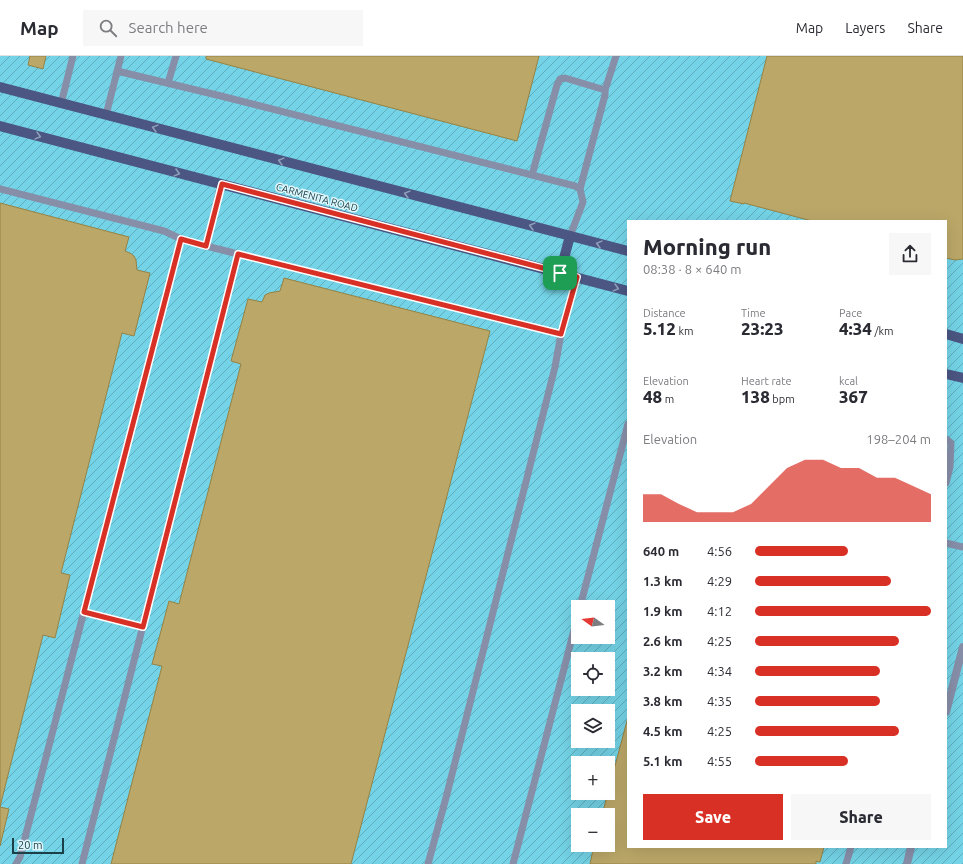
<!DOCTYPE html>
<html lang="en">
<head>
<meta charset="utf-8">
<style>
	body { margin:0; font-family:Ubuntu,sans-serif; background:#f7f7f7; color:#2b2b33; height:100vh; display:flex; flex-direction:column; font-size:15px; white-space:nowrap }
	* { box-sizing:border-box; margin:0 }
	p { font-size:13px; color:#7c7c81 }
	.icon { flex:none; width:22px; height:22px; fill:none; stroke:currentColor; stroke-width:2; stroke-linecap:round; stroke-linejoin:round }
	.map { position:relative; flex:1; overflow:hidden }
	.drawer { position:absolute; left:627px; top:164px; width:320px; height:628px; display:flex; flex-direction:column; background:#fff; border-radius:0px; box-shadow:0 4px 16px #0002 }
	.drawer>* { flex:none }
	.needle { width:26px; rotate:285deg }
	.tools { position:absolute; left:571px; top:544px; display:grid; gap:8px }
	.tools a { display:grid; place-items:center; width:44px; height:44px; border-radius:0px; background:#fff; box-shadow:0 4px 16px #0002; font-size:20px }
	.scale { position:absolute; left:12px; bottom:10px; width:52px; box-sizing:border-box; padding-left:4px; border:2px solid #1c4047; border-top:0; font-size:11px; line-height:14px; white-space:nowrap; color:#1c4047; -webkit-text-stroke:3px #e0f8fd; paint-order:stroke }
	.pin { position:absolute; display:grid; place-items:center; width:34px; height:34px; color:#fff; margin:-17px; border-radius:8px; box-shadow:0 2px 6px #0006 }
	.round { display:grid; place-items:center; flex:none; width:42px; height:42px; border-radius:0px; background:#f7f7f7 }
	.overview { display:flex; align-items:center; justify-content:space-between; height:68px; padding:0 16px }
	h1 { font-size:22px; font-weight:800; line-height:30px }
	.metrics { display:grid; grid-template-columns:repeat(3,1fr); gap:6px; height:68px; padding:4px 16px }
	.metrics div { display:grid; align-content:center }
	.metrics b { font-size:17px; font-weight:800 }
	.metrics small { font-size:11px; font-weight:400 }
	.metrics p { font-size:11px }
	.chart { height:112px; padding:8px 16px }
	.chart p { display:flex; justify-content:space-between }
	.chart svg { width:100%; height:72px; margin-top:4px; fill:#d93025; opacity:.7 }
	.action { display:flex; gap:8px; margin-top:auto; padding:8px 16px }
	.action a { flex:1; height:46px; border-radius:0px; background:#d93025; color:#fff; font-size:16px; font-weight:800; line-height:46px; text-align:center }
	.action a+a { background:#f7f7f7; color:#2b2b33 }
	ul { padding:0 16px; list-style:none; font-size:13px }
	li { display:grid; grid-template-columns:64px 48px 1fr; align-items:center; height:30px }
	li i { height:10px; border-radius:5px; background:#d93025 }
	header { display:flex; align-items:center; gap:24px; box-sizing:border-box; height:56px; padding:0 20px; background:#fff; border-bottom:1px solid #e1e1e2 }
	header strong { font-size:19px }
	nav { display:flex; gap:22px; margin-inline-start:auto; font-size:14px }
	.search { width:280px; height:36px; background:#f7f7f7; display:flex; align-items:center; gap:10px; box-sizing:border-box; padding:0 14px; border-radius:0px; color:#7c7c81; font-size:15px }
	.map>svg:first-child { display:block }
	.industrial { fill:url(#industrial-furrows); fill-rule:evenodd }
	.building { fill:#bba768; stroke:#968344 }
	.lines { fill:none; stroke-linecap:round; stroke-linejoin:round }
	.service { stroke:#878ea8; stroke-width:7 }
	.minor { stroke:#878ea8; stroke-width:8 }
	.primary { stroke:#4b5682; stroke-width:10 }
	.oneway { stroke:#8e9fb9 }
	.route-casing { stroke:#fff; stroke-width:8 }
	.route { stroke:#d93025; stroke-width:5 }
	.labels { text-anchor:middle; stroke-width:3; stroke-linejoin:round; paint-order:stroke }
	.street-label { font-size:10px; fill:#1c4047; stroke:#e0f8fd }
</style>
</head>
<body>
<header>
<strong>Map</strong>
<div class="search"><svg class="icon" aria-label="search" viewBox="0 0 24 24"><circle cx="10" cy="10" r="6"/><path d="M15 15l6 6"/></svg>Search here</div>
<nav><a>Map</a><a>Layers</a><a>Share</a></nav>
</header>
<div class="map">
<svg width="963" height="808" viewBox="0 0 963 808">
	<defs>
		<pattern id="industrial-furrows" width="10" height="10" patternUnits="userSpaceOnUse"><rect width="10" height="10" fill="#74d3e6"/><path d="M-1 1l2-2M0 10L10 0M9 11l2-2" fill="none" stroke="#5eadbc"/></pattern>
	</defs>
	<rect width="100%" height="100%" fill="#8ce1f3"/>
	<path class="industrial" d="M0,0h963v808h-963zM628,165h318v626h-318zM578,551h30v30h-30zM578,603h30v30h-30zM578,655h30v30h-30zM578,707h30v30h-30zM578,759h30v30h-30z"/>
	<g class="building">
		<path d="M30,0h16l-3,13 -15,-4z"/>
		<path d="M206,0h333l-22,85 -311,-82z"/>
		<path d="M767,0h196v203l-8,1 -9,-2v-37h-134l-68,-18v1l-14,-3z"/>
		<path d="M0,147l129,34 -4,14 5,2 4,3 2,4 1,10 13,3 -16,63 -12,-3 -61,240 9,2 -15,63 -12,-3 -43,172 9,2 -9,37z"/>
		<path d="M284,222l206,53 -139,533h-240l51,-198 -10,-2 17,-63 10,3 62,-240 -10,-3 17,-62 14,3 3,-7 4,-2 11,-2z"/>
		<path d="M628,661v130h196l-4,15 -4,-1v3h-226l4,-19h14v-30h-6z"/>
	</g>
	<g class="lines">
		<g class="service">
			<path d="M117,15l104,25 354,90 5,3 3,13 -13,34"/>
			<path d="M168,27l8,-27"/>
			<path d="M605,34l11,-34"/>
			<path d="M61,48l12,-48"/>
			<path d="M106,59l15,-59"/>
			<path d="M532,119l25,-90 3,-6 5,-1 40,12v5l-25,94"/>
			<path d="M0,133l164,42 17,8"/>
			<path d="M238,198l323,80 16,-57"/>
			<path d="M946,383l5,4 -1,24 -4,16"/>
			<path d="M946,487l17,4"/>
			<path d="M580,551l48,-183"/>
			<path d="M84,556l59,15"/>
			<path d="M16,808l4,-7 161,-618 25,7"/>
			<path d="M82,808l156,-610 -32,-8 15,-62"/>
			<path d="M428,808l19,-70 108,-427 6,-33"/>
			<path d="M513,808l65,-249"/>
			<path d="M846,808l5,-17"/>
		</g>
		<g class="minor">
			<path d="M946,656l17,-65"/>
			<path d="M907,808l4,-17"/>
		</g>
		<g class="primary">
			<path d="M0,31l628,164"/>
			<path d="M0,70l628,165"/>
			<path d="M560,217l10,-37"/>
			<path d="M946,278l17,5"/>
			<path d="M946,318l17,4"/>
		</g>
	</g>
	<defs><path id="oneway-chevron" d="M-2-3.5L2.5 0L-2 3.5" fill="none" stroke-width="1.6" stroke-linecap="round" stroke-linejoin="round"/></defs>
	<g class="oneway">
		<use href="#oneway-chevron" transform="translate(155 72) rotate(-165)"/>
		<use href="#oneway-chevron" transform="translate(38 80) rotate(15)"/>
		<use href="#oneway-chevron" transform="translate(281 105) rotate(-165)"/>
		<use href="#oneway-chevron" transform="translate(177 117) rotate(15)"/>
		<use href="#oneway-chevron" transform="translate(407 138) rotate(-165)"/>
		<use href="#oneway-chevron" transform="translate(532 170) rotate(-165)"/>
		<use href="#oneway-chevron" transform="translate(599 188) rotate(-165)"/>
		<use href="#oneway-chevron" transform="translate(616 232) rotate(15)"/>
	</g>
	<g class="lines">
		<defs>
			<path id="route" d="M222,128l355,93 -16,57 -323,-80 -95,373 -59,-15 97,-373 25,7z"/>
		</defs>
		<use href="#route" class="route-casing"/>
		<use href="#route" class="route"/>
	</g>
	<g class="labels">
		<g class="street-label">
			<text transform="translate(317 141) rotate(15)" y="4">CARMENITA ROAD</text>
		</g>
	</g>
</svg>
<div class="tools">
<a><svg class="needle" viewBox="-14 -14 28 28"><path d="M0-13l5 13h-10z" fill="#e53935"/><path d="M0 13l5-13h-10z" fill="#7c7c81"/></svg></a>
<a><svg class="icon" aria-label="locate" viewBox="0 0 24 24"><circle cx="12" cy="12" r="6"/><path d="M12 2v4M12 18v4M2 12h4M18 12h4"/></svg></a>
<a><svg class="icon" aria-label="layers" viewBox="0 0 24 24"><path d="M12 4l9 5-9 5-9-5zM3 14l9 5 9-5"/></svg></a>
<a>+</a>
<a>−</a>
</div>
<div class="scale">20 m</div>
<div class="pin" style="left:560px;top:217px;background:#1e9e55"><svg class="icon" aria-label="arrive" viewBox="0 0 24 24"><path d="M6 21V4h12l-3 4 3 4H6"/></svg></div>
<section class="drawer">
<div class="overview"><div><h1>Morning run</h1><p>08:38 · 8 × 640 m</p></div><a class="round"><svg class="icon" aria-label="share" viewBox="0 0 24 24"><path d="M12 15V3M7 8l5-5 5 5M5 13v7h14v-7"/></svg></a></div>
<div class="metrics">
<div><p>Distance</p><b>5.12<small> km</small></b></div>
<div><p>Time</p><b>23:23</b></div>
<div><p>Pace</p><b>4:34<small> /km</small></b></div>
</div>
<div class="metrics">
<div><p>Elevation</p><b>48<small> m</small></b></div>
<div><p>Heart rate</p><b>138<small> bpm</small></b></div>
<div><p>kcal</p><b>367</b></div>
</div>
<div class="chart"><p><span>Elevation</span>198–204 m</p>
<svg viewBox="0 0 160 44" preserveAspectRatio="none"><path d="M0 44V27L10 27L20 33L30 38L40 38L50 38L60 33L70 22L80 11L90 6L100 6L110 11L120 11L130 17L140 17L150 22L160 27V44z"/></svg>
</div>
<ul>
<li><b>640 m</b>4:56<i style="width:53%"></i></li>
<li><b>1.3 km</b>4:29<i style="width:77%"></i></li>
<li><b>1.9 km</b>4:12<i style="width:100%"></i></li>
<li><b>2.6 km</b>4:25<i style="width:82%"></i></li>
<li><b>3.2 km</b>4:34<i style="width:71%"></i></li>
<li><b>3.8 km</b>4:35<i style="width:71%"></i></li>
<li><b>4.5 km</b>4:25<i style="width:82%"></i></li>
<li><b>5.1 km</b>4:55<i style="width:53%"></i></li>
</ul>
<div class="action"><a>Save</a><a>Share</a></div>
</section>
</div>
</body>
</html>
